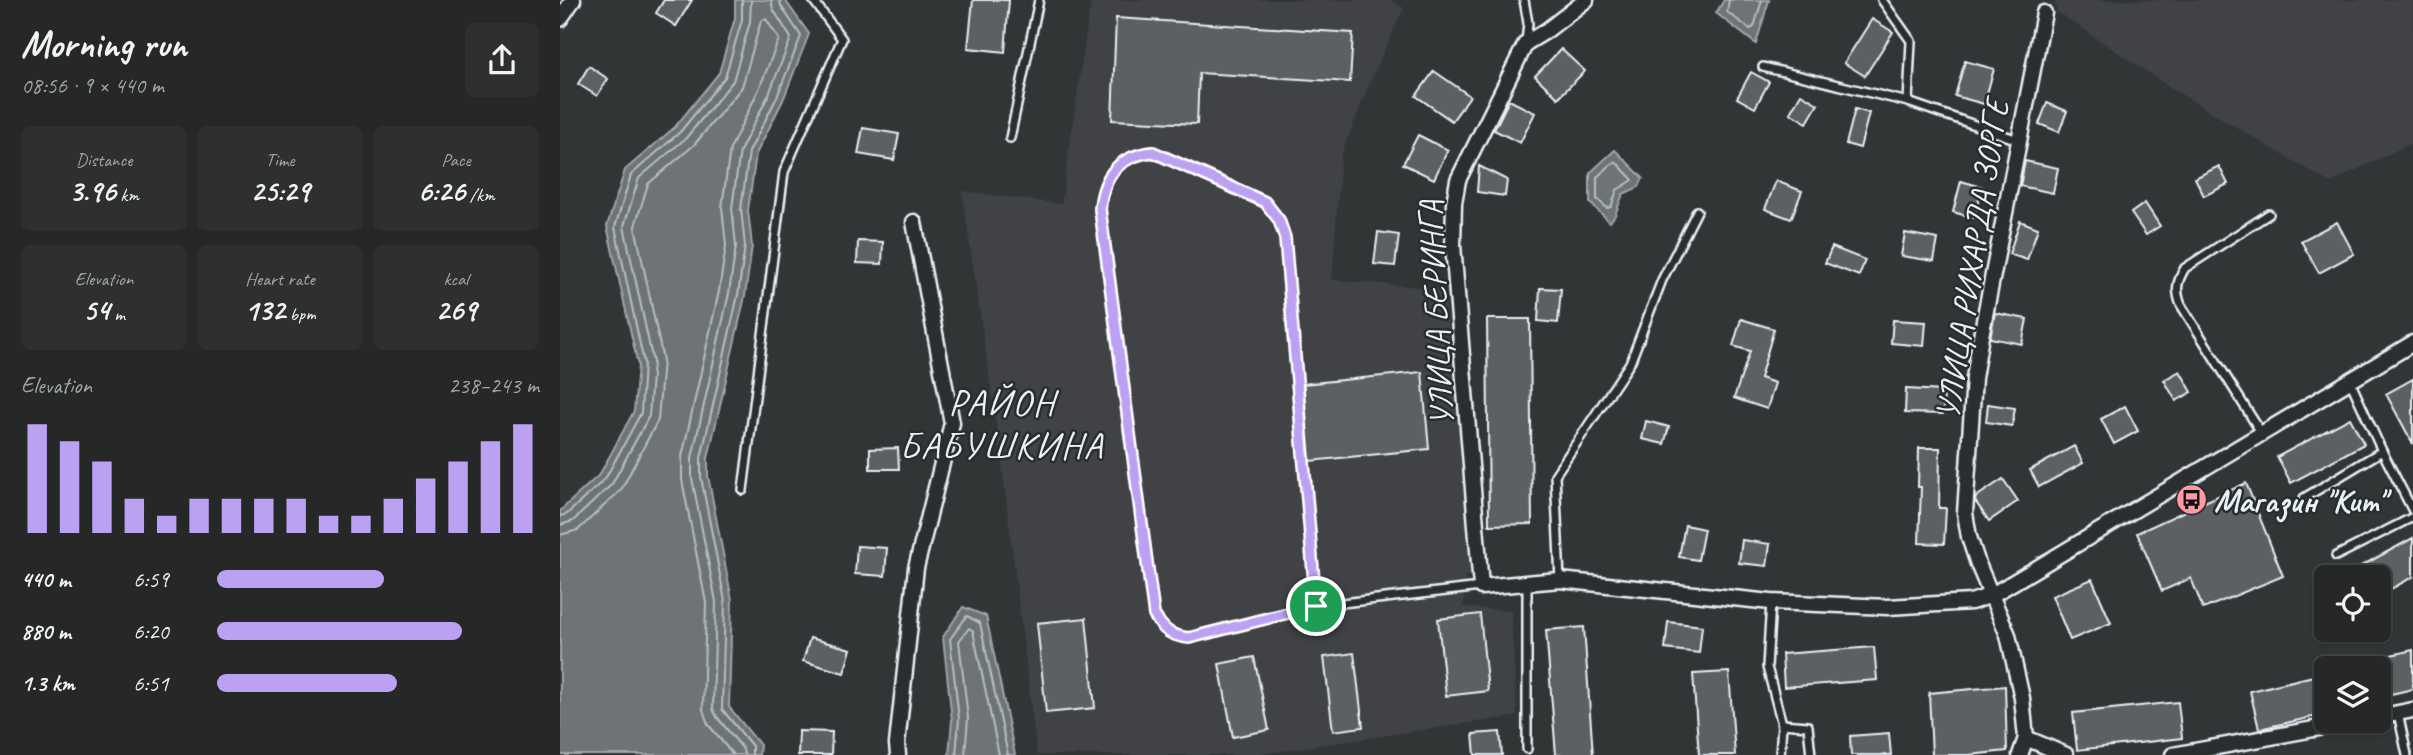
<!DOCTYPE html>
<html lang="en">
<head>
<meta charset="utf-8">
<style>
	body { margin:0; font-family:Caveat,sans-serif; background:#2e3030; color:#f1f3f6; height:100vh; display:flex; flex-direction:column; font-size:26px; white-space:nowrap }
	* { box-sizing:border-box; margin:0 }
	p { font-size:23px; color:#a4a6a8 }
	.icon { flex:none; width:38px; height:38px; fill:none; stroke:currentColor; stroke-width:2; stroke-linecap:round; stroke-linejoin:round }
	.map { position:relative; flex:1; overflow:hidden }
	.sheet { display:flex; flex-direction:column; background:#262828; width:560px }
	.sheet>* { flex:none }
	.controls { position:absolute; left:1754px; top:565px; display:grid; gap:14px }
	.controls a { display:grid; place-items:center; width:77px; height:77px; border-radius:10px; background:#262828; box-shadow:0 2px 5px #0004,0 0 0 2px #424445; font-size:35px }
	.pin { position:absolute; display:grid; place-items:center; width:60px; height:60px; color:#fff; margin:-30px; border:4px solid #fff; border-radius:50%; box-shadow:0 2px 7px #0007 }
	.round { display:grid; place-items:center; flex:none; width:74px; height:74px; border-radius:10px; background:#2e3030 }
	.headline { display:flex; align-items:center; justify-content:space-between; height:119px; padding:0 21px }
	h1 { font-size:38px; font-weight:700; line-height:52px }
	.stats { display:grid; grid-template-columns:repeat(3,1fr); gap:10px; height:119px; padding:7px 21px }
	.stats div { display:grid; align-content:center; border-radius:10px; background:#2e3030; text-align:center }
	.stats b { font-size:30px; font-weight:700 }
	.stats small { font-size:19px; font-weight:400 }
	.stats p { font-size:19px }
	.chart { height:196px; padding:14px 21px }
	.chart p { display:flex; justify-content:space-between }
	.chart svg { width:100%; height:126px; margin-top:7px; stroke:#bca0f2; stroke-width:6 }
	ul { padding:0 21px; list-style:none; font-size:23px }
	li { display:grid; grid-template-columns:112px 84px 1fr; align-items:center; height:52px }
	li i { height:18px; border-radius:9px; background:#bca0f2 }
	main { display:flex; flex:1; min-height:0 }
	.map>svg:first-child { display:block }
	.built { fill:#3f4244 }
	.water { fill:#6e7376; stroke:#9fa5aa; stroke-width:2 }
	.lines { fill:none; stroke-linecap:round; stroke-linejoin:round }
	.shore { stroke:#b7bfc4; stroke-width:2 }
	.building { fill:#5c6063; stroke:#e8f1f8; stroke-width:2 }
	.service-casing { stroke:#e8f1f8; stroke-width:12 }
	.minor-casing { stroke:#e8f1f8; stroke-width:19 }
	.service { stroke:#2a2d2e; stroke-width:7 }
	.minor { stroke:#2a2d2e; stroke-width:14 }
	.route-casing { stroke:#fff; stroke-width:14 }
	.route { stroke:#bca0f2; stroke-width:9 }
	.labels { text-anchor:middle; stroke-width:5; stroke-linejoin:round; paint-order:stroke }
	.street-label { font-size:33px; fill:#e8f1f8; stroke:#2a2d2e }
	.poi-label { font-size:33px; font-weight:bold; fill:#e8f1f8; stroke:#2a2d2e; text-anchor:start }
	.quarter-label { font-size:37px; letter-spacing:2px; fill:#e8f1f8; stroke:#2a2d2e }
</style>
</head>
<body>
<main>
<section class="sheet">
<div class="headline"><div><h1>Morning run</h1><p>08:56 · 9 × 440 m</p></div><a class="round"><svg class="icon" aria-label="share" viewBox="0 0 24 24"><path d="M12 15V3M7 8l5-5 5 5M5 13v7h14v-7"/></svg></a></div>
<div class="stats">
<div><p>Distance</p><b>3.96<small> km</small></b></div>
<div><p>Time</p><b>25:29</b></div>
<div><p>Pace</p><b>6:26<small> /km</small></b></div>
</div>
<div class="stats">
<div><p>Elevation</p><b>54<small> m</small></b></div>
<div><p>Heart rate</p><b>132<small> bpm</small></b></div>
<div><p>kcal</p><b>269</b></div>
</div>
<div class="chart"><p><span>Elevation</span>238–243 m</p>
<svg viewBox="0 0 160 44" preserveAspectRatio="none"><path d="M5 44V6M15 44V12M25 44V19M35 44V32M45 44V38M55 44V32M65 44V32M75 44V32M85 44V32M95 44V38M105 44V38M115 44V32M125 44V25M135 44V19M145 44V12M155 44V6"/></svg>
</div>
<ul>
<li><b>440 m</b>6:59<i style="width:52%"></i></li>
<li><b>880 m</b>6:20<i style="width:76%"></i></li>
<li><b>1.3 km</b>6:51<i style="width:56%"></i></li>
</ul>
</section>
<div class="map">
<svg width="1853" height="755" viewBox="0 0 1853 755">
	<rect width="100%" height="100%" fill="#323536"/>
	<filter id="ink" filterUnits="userSpaceOnUse"><feTurbulence type="fractalNoise" baseFrequency=".0143" numOctaves="2"/><feDisplacementMap in="SourceGraphic" scale="14" xChannelSelector="R" yChannelSelector="G"/><feConvolveMatrix kernelMatrix="1 2 1 2 8 2 1 2 1" color-interpolation-filters="sRGB"/></filter>
	<g filter="url(#ink)">
		<g class="built">
			<path d="M531,0h299l14,8 -29,62 -34,85 -9,125 112,9 30,286 -9,1 1,13 -3,18 48,4 6,105 -263,39h-217l-36,-298 -39,-266 99,13z"/>
			<path d="M1495,0h358v142l-83,41 -151,-90 -122,-81z"/>
		</g>
		<g class="water">
			<path d="M175,0h50l24,34 -26,66 -27,54 -8,56 4,36 -7,50 -37,162v18l24,124 -3,107 31,38 -1,10h-199v-244l40,-37 34,-63 4,-46 -31,-139 18,-56 50,-43 44,-54 16,-55z"/>
			<path d="M1164,0h45l-13,44 -40,-31z"/>
			<path d="M1055,150l28,28 -4,9 -16,7 -8,21 -5,7 -20,-19v-30z"/>
			<path d="M403,607l23,9 29,139h-66l3,-35 -9,-83z"/>
		</g>
		<g class="lines">
			<g class="shore">
				<path d="M1169,0l-2,12 23,17 4,-2 8,-27"/>
				<path d="M1055,161l18,19 -16,10 -6,17 -4,1 -10,-9v-22z"/>
				<path d="M0,516l7,-2 38,-35 36,-66 3,-50 -29,-136 16,-52 49,-43 45,-55 17,-57v-20"/>
				<path d="M0,525l13,-4 39,-37 37,-68 4,-54 -29,-136 15,-48 47,-40 47,-57 17,-59 1,-22"/>
				<path d="M0,535l18,-5 43,-40 37,-70 5,-60 -28,-134 13,-42 46,-39 48,-58 19,-66 5,-2 13,20 -20,50 -29,60 -8,58 4,39 -7,45 -37,166v23l24,123 -3,107 5,14 25,31"/>
				<path d="M184,755l-1,-6 -26,-32 -4,-8 3,-107 -24,-124v-20l37,-165 7,-47 -4,-38 8,-57 29,-57 22,-56 -18,-29 -2,-9"/>
				<path d="M192,755v-9l-30,-37 3,-108 -24,-124v-19l37,-163 7,-49 -4,-37 8,-57 28,-55 24,-61 -20,-30 -1,-6"/>
				<path d="M396,755l3,-36 -9,-80 17,-23 13,7 28,132"/>
				<path d="M405,755l3,-37 -9,-77 10,-13 4,3 26,124"/>
			</g>
		</g>
		<g class="building">
			<path d="M104,0h28l-16,26 -20,-13z"/>
			<path d="M413,0h36l-4,52 -37,-4z"/>
			<path d="M556,18l237,15 -3,49 -151,-9 -2,51 -85,-4z"/>
			<path d="M1312,19l21,13 -28,44 -21,-13z"/>
			<path d="M1001,49l24,22 -27,27 -23,-22z"/>
			<path d="M1405,61l29,8 -10,35 -29,-8z"/>
			<path d="M29,66l19,13 -11,17 -19,-12z"/>
			<path d="M874,71l36,25 -18,25 -36,-25z"/>
			<path d="M1191,72l18,10 -14,26 -18,-10z"/>
			<path d="M1241,94l17,10 -11,19 -17,-10z"/>
			<path d="M949,100l26,13 -15,30 -26,-13z"/>
			<path d="M1487,103l20,8 -8,21 -20,-8z"/>
			<path d="M1295,109l14,4 -9,35 -14,-4z"/>
			<path d="M303,128l36,6 -5,26 -36,-6z"/>
			<path d="M858,135l30,15 -14,29 -31,-15z"/>
			<path d="M1465,161l33,7 -5,25 -33,-7z"/>
			<path d="M919,166l28,14 -2,16 -28,-4z"/>
			<path d="M1659,166l9,18 -24,12 -9,-18z"/>
			<path d="M1216,181l26,10 -11,28 -26,-10z"/>
			<path d="M1401,181l21,6 -8,31 -21,-6z"/>
			<path d="M1585,203l15,23 -14,9 -15,-22z"/>
			<path d="M1460,221l18,7 -11,32 -18,-6z"/>
			<path d="M1777,222l17,32 -35,19 -18,-32z"/>
			<path d="M818,232l21,3 -4,31 -21,-2z"/>
			<path d="M1345,233l33,6 -4,22 -33,-5z"/>
			<path d="M298,241l25,1 -1,22 -25,-1z"/>
			<path d="M1272,247l33,13 -6,16 -34,-13z"/>
			<path d="M980,288l21,1 -3,34 -20,-2z"/>
			<path d="M1435,313l32,6 -5,25 -32,-6z"/>
			<path d="M927,319h43l2,205 -43,1z"/>
			<path d="M1181,319l33,10 -14,49 15,5 -8,26 -33,-11 16,-47 -17,-5z"/>
			<path d="M1333,320l33,2 -2,24 -33,-3z"/>
			<path d="M1620,371l12,21 -16,9 -12,-21z"/>
			<path d="M862,372l7,77 -119,12 -7,-77z"/>
			<path d="M1853,379v65l-27,-50z"/>
			<path d="M1346,389l38,2 -1,23 -38,-1z"/>
			<path d="M1428,404l27,4 -3,18 -26,-4z"/>
			<path d="M1565,406l13,25 -24,13 -13,-25z"/>
			<path d="M1790,418l14,26 -73,39 -14,-26z"/>
			<path d="M1086,421l23,6 -5,17 -22,-5z"/>
			<path d="M1514,446l9,17 -44,24 -9,-17z"/>
			<path d="M338,448l1,21h-29v-20z"/>
			<path d="M1359,448h21l-1,60h7l-2,36 -25,-1 2,-56h-3z"/>
			<path d="M1443,479l15,22 -29,20 -14,-20 1,-4z"/>
			<path d="M1686,483l37,93 -80,33 -12,-31 -29,13 -25,-58z"/>
			<path d="M1125,525l19,4 -6,31 -19,-3z"/>
			<path d="M1853,538v39l-35,19v-18h-39z"/>
			<path d="M1182,540l28,4 -3,22 -28,-3z"/>
			<path d="M297,546l30,2 -2,28 -30,-2z"/>
			<path d="M1532,579l19,44 -41,17 -18,-44z"/>
			<path d="M920,614l8,77 -42,5 -8,-77z"/>
			<path d="M526,618l9,90 -49,5 -9,-90z"/>
			<path d="M1108,622l34,4 -3,27 -34,-4z"/>
			<path d="M1024,627l9,128h-37l-10,-125z"/>
			<path d="M250,638l41,11 -7,24 -41,-12z"/>
			<path d="M1314,647l3,33 -93,7 -2,-33z"/>
			<path d="M1853,650v39l-22,5 -9,-37z"/>
			<path d="M794,653l9,74 -30,4 -9,-74z"/>
			<path d="M694,657l15,73 -36,7 -14,-73z"/>
			<path d="M1169,672l6,83h-36l-6,-81z"/>
			<path d="M1766,673v41l-67,15 -9,-38z"/>
			<path d="M1445,686l2,65 -38,4h-37l-3,-62z"/>
			<path d="M1618,702l4,36 -105,12 -4,-37z"/>
			<path d="M239,731l33,1 -1,23h-33z"/>
			<path d="M940,732l2,23h-27l-2,-21z"/>
			<path d="M1329,733l2,22h-40l-1,-19z"/>
		</g>
		<g class="lines">
			<defs>
				<g id="service">
					<path d="M964,0l4,23 -2,19"/>
					<path d="M1322,0l29,41 -3,61"/>
					<path d="M1203,67l145,35 110,38"/>
					<path d="M450,138l29,-138"/>
					<path d="M1790,381l32,70 31,60"/>
					<path d="M1702,434l-81,-129c-6,-15 -4,-24 4,-37l84,-54"/>
					<path d="M183,490l41,-318 58,-133 -29,-39"/>
					<path d="M1744,498l78,-47"/>
					<path d="M1776,556l77,-39"/>
					<path d="M1000,580l-5,-105 75,-112 32,-83 35,-69"/>
					<path d="M1211,602l-4,65 15,57 -2,31"/>
					<path d="M756,606l-31,-368 -6,-18 -14,-18 -113,-50c-34,4 -49,23 -52,57l54,406c10,16 17,21 36,23l126,-32 165,-19"/>
					<path d="M1838,713l9,42"/>
					<path d="M1222,724l26,2 3,29"/>
					<path d="M967,749v-167"/>
				</g>
				<g id="minor">
					<path d="M1026,0l-40,31 -20,12 -68,137 -4,23 -1,42 28,342 79,-7 211,22 117,5 83,-5 21,-7 421,-252"/>
					<path d="M0,19l13,-19"/>
					<path d="M1818,717l35,-7"/>
					<path d="M1466,738l40,17"/>
					<path d="M338,755l-1,-11 19,-176 36,-145 -38,-201"/>
					<path d="M1460,755l6,-17 -4,-40 -14,-63 -30,-71 -9,-27 -4,-24 9,-135 7,-42 63,-323"/>
					<path d="M1613,755l184,-34"/>
				</g>
			</defs>
			<use href="#service" class="service-casing"/>
			<use href="#minor" class="minor-casing"/>
			<use href="#service" class="service"/>
			<use href="#minor" class="minor"/>
		</g>
	</g>
	<g class="lines" filter="url(#ink)">
		<defs>
			<path id="route" d="M593,152l112,50 14,18 6,18 31,368 -127,32c-18,-2 -25,-7 -35,-23l-54,-406c3,-33 18,-53 53,-57z"/>
		</defs>
		<use href="#route" class="route-casing"/>
		<use href="#route" class="route"/>
	</g>
	<defs>
		<symbol id="bus-disc" viewBox="-11 -11 22 22"><circle r="9.5" fill="#ff9aa2" stroke="#2a2d2e"/><path d="M-5-6H5V4H4V6H2V4H-2V6H-4V4H-5ZM-3.5-4V0h7V-4ZM-3.5 1.2v1.5H-2V1.2ZM2 1.2v1.5H3.5V1.2Z" fill="#111"/></symbol>
	</defs>
	<g fill-rule="evenodd">
		<use href="#bus-disc" x="1614" y="482" width="35" height="35"/>
	</g>
	<g class="labels">
		<g class="street-label">
			<text transform="translate(1411 259) rotate(-81)" y="12">УЛИЦА РИХАРДА ЗОРГЕ</text>
			<text transform="translate(875 313) rotate(-93)" y="12">УЛИЦА БЕРИНГА</text>
		</g>
		<g class="poi-label">
			<text x="1654" y="512">Магазин "Кит"</text>
		</g>
		<g class="quarter-label">
			<text x="442" y="415">РАЙОН<tspan x="442" dy="43">БАБУШКИНА</tspan></text>
		</g>
	</g>
</svg>
<div class="controls">
<a><svg class="icon" aria-label="locate" viewBox="0 0 24 24"><circle cx="12" cy="12" r="6"/><path d="M12 2v4M12 18v4M2 12h4M18 12h4"/></svg></a>
<a><svg class="icon" aria-label="layers" viewBox="0 0 24 24"><path d="M12 4l9 5-9 5-9-5zM3 14l9 5 9-5"/></svg></a>
</div>
<div class="pin" style="left:756px;top:606px;background:#1e9e55"><svg class="icon" aria-label="arrive" viewBox="0 0 24 24"><path d="M6 21V4h12l-3 4 3 4H6"/></svg></div>
</div>
</main>
</body>
</html>
